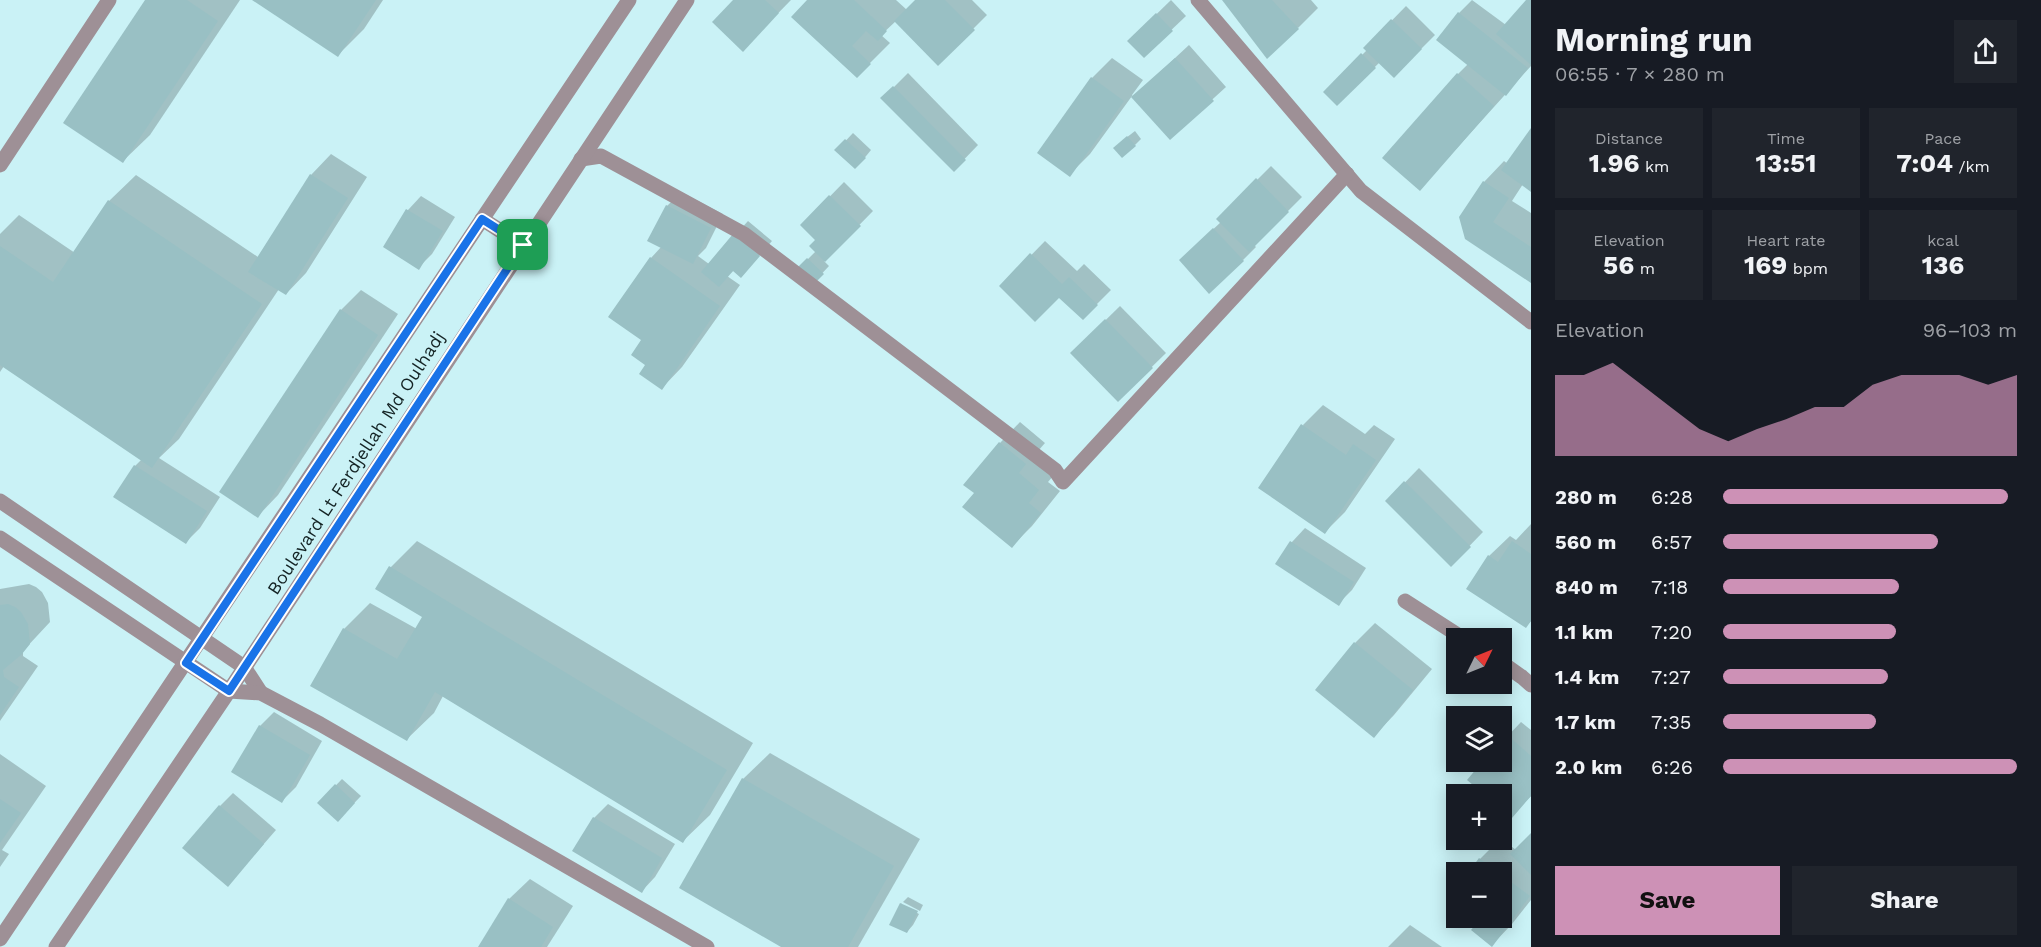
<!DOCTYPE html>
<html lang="en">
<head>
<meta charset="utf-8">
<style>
	body { margin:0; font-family:"Work Sans",sans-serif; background:#20242c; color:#f1f3f6; height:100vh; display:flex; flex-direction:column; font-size:22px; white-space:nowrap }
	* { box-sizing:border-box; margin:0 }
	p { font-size:20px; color:#9ea1a6 }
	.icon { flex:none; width:33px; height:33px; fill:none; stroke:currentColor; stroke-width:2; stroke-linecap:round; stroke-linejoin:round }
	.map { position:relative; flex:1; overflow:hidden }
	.details { display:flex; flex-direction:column; background:#171b24; width:510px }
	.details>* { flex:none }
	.needle { width:39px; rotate:47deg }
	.buttons { position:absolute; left:1446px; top:628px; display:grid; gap:12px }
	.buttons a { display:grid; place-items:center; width:66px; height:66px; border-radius:0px; background:#171b24; box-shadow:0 3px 15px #0003; font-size:30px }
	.pin { position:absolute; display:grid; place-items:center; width:51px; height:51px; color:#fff; margin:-26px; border-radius:12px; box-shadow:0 3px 9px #0006 }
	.round { display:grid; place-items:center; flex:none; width:63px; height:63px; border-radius:0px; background:#20242c }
	.head { display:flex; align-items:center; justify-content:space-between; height:102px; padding:0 24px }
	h1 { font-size:33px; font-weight:700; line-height:45px }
	.figures { display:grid; grid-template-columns:repeat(3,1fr); gap:9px; height:102px; padding:6px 24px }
	.figures div { display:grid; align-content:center; border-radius:0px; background:#20242c; text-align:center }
	.figures b { font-size:26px; font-weight:700 }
	.figures small { font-size:16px; font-weight:400 }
	.figures p { font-size:16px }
	.chart { height:168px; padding:12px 24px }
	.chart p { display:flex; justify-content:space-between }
	.chart svg { width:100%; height:108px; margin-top:6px; fill:#cd91b6; opacity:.7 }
	.button { display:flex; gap:12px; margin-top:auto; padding:12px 24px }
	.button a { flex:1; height:69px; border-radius:0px; background:#cd91b6; color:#111; font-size:24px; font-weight:700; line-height:69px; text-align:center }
	.button a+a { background:#20242c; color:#f1f3f6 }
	ul { padding:0 24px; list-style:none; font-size:20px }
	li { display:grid; grid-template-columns:96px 72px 1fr; align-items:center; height:45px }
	li i { height:15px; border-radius:8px; background:#cd91b6 }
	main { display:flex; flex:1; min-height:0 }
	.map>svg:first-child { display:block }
	.shadow { fill:#0003 }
	.building { fill:#99c0c4 }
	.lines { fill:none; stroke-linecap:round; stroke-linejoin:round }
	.minor { stroke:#9e9096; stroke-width:15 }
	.tertiary { stroke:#9e9096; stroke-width:15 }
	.route-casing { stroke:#fff; stroke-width:12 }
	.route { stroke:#1a73e8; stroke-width:8 }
	.labels { text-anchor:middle; stroke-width:4.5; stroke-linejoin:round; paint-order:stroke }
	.street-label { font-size:18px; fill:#142324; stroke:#caf2f6 }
</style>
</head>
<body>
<main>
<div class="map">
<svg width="1531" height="947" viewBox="0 0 1531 947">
	<rect width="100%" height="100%" fill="#caf2f6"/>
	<g class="shadow">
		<path d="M147,0h93l-90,135 -27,26z"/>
		<path d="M255,0h128l-19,29 -26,26z"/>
		<path d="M735,0h56l-35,36z"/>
		<path d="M809,0h87l11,10 10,-10h55l15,15 -49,49 -42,-43 -15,14 9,8 -33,33z"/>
		<path d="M1171,0l15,16 -42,40 -15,-15z"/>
		<path d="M1224,0h87l7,8 -20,20z"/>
		<path d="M1472,0l34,25 22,-25h3v66l-111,123 38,-115 10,-10 -9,-51z"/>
		<path d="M1406,6l29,29 -41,41 -14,-14 -43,42 -12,-12 42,-42 -2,-2z"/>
		<path d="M1189,45l37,42 -56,51 -38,-42 -42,58 -21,21 23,-97 20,-20 31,22 -11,15 1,2z"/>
		<path d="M908,73l70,72 -24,25 -71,-72z"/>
		<path d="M1135,131l6,8 -6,6 -13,-4z"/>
		<path d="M1531,131v59l-8,-6 -11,17 19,12v68l-65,-43 18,-56 20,-21 4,3z"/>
		<path d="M853,133l18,17 -9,11 -25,-11z"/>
		<path d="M331,154l36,23 -61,96 -20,21 -7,-5 -100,150 -20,19 61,39 -20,31 -14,14 -71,-46 20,-30 7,-7 -138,-93 -4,6v-138l19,-19 56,38 34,-52 27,-26 122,82 53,-82z"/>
		<path d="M1271,166l31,31 -48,48 2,2 -13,13 -49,-13 27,-25 -3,-3z"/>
		<path d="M844,182l29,29 -49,50 5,5 -14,15 -15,-14 16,-16 1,-11 -15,-15z"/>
		<path d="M681,192l42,22 -17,34 -8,8 11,8 39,-43 24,20 -18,21 -20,8 -7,6 13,9 -58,82 -20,21 -15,-23 -3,-25 7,-82 11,-12 5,-40z"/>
		<path d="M421,196l34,21 -23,37 -14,14 -33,-21 23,-37z"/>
		<path d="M1045,241l32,30 7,-7 27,26 -28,28 -24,-22 -58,-10z"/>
		<path d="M361,290l37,24 -120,181 -20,21 83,-206z"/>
		<path d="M1120,306l46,47 -48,47 -46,-47z"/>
		<path d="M1323,405l42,29 9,-9 21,14 -50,73 -20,20 -22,-107z"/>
		<path d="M1020,422l25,21 -7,8 21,18 -11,13 12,9 -28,35 -20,20 -36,-53 -11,-8 35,-42z"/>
		<path d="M1419,468l64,64 -32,33 -64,-64z"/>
		<path d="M1531,524v97l-5,5 -37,-70 21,-20 6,4z"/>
		<path d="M1305,528l61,40 -14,22 -14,14 -61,-40 15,-22z"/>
		<path d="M417,541l336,202 -43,72 -27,26 -240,-145 -9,17 -27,26 -63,-110 26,-26 47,26 7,-13 -46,-27 13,-22z"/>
		<path d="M29,584l7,3 6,5 6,11 2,19 -27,29v5l15,10 -38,55v-132z"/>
		<path d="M1375,623l57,46 -38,46 -20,21 -19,-93z"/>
		<path d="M274,712l48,29 -26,46 -14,14 -22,-75z"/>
		<path d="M1521,722l10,8v66l-19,20 -10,-9v-12h-14l-4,-33h18v-20z"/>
		<path d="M770,753l150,86 -62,108h-74l-41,-168z"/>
		<path d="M0,754l46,32 -44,64 7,4 -9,13z"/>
		<path d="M342,779l19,17 -23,24 -19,-17z"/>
		<path d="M233,793l43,37 -48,55 -8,-79z"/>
		<path d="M608,804l67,40 -20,33 -13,14 -48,-73z"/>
		<path d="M1531,835v65l-19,24 -20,21 -14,-22 -7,-5h31v-45h-32l10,-14 19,-19 3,-1 14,11z"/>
		<path d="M530,879l43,27 -26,41h-68l30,-48z"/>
		<path d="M908,897l15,8 -3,6 -17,-9z"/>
		<path d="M902,903v2l17,9 -6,11 -6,7 -16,-8z"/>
		<path d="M1410,925l32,22h-54z"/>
	</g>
	<g class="building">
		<path d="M145,0h42l31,21 -95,142 -60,-40z"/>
		<path d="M252,0h124l-38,57z"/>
		<path d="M733,0h32l14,13 -36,39 -31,-30z"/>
		<path d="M807,0h47l33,31 -9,10 -12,-10 -14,15 19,18 -14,14 -66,-61z"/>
		<path d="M915,0h30l30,30 -37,36 -44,-45z"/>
		<path d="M1222,0h50l27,29 -32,30z"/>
		<path d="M1526,0h5v65l-35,-31z"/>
		<path d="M1458,12l70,56 -22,28 -70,-56z"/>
		<path d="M1156,13l17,18 -29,27 -17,-17z"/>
		<path d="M1391,19l31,30 -28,29 -31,-30z"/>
		<path d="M1361,53l15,15 -39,38 -14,-14z"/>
		<path d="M1175,58l39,43 -44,39 -39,-43z"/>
		<path d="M1457,73l37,33 -74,85 -38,-33z"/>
		<path d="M1091,77l33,24 -54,76 -33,-24z"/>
		<path d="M893,86l73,74 -12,12 -74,-74z"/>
		<path d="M1531,128v64l-30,-22z"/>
		<path d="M1127,136l9,10 -14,12 -9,-10z"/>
		<path d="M845,139l21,19 -11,11 -21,-19z"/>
		<path d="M310,174l38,24 -62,97 -38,-23z"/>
		<path d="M1256,178l33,34 -40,40 -33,-33z"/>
		<path d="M1483,181l26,17 -16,24 38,25v36l-66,-44 -6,-22z"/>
		<path d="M829,195l32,31 -36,36 -16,-16 6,-6 -15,-15z"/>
		<path d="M108,200l154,104 -110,164 -152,-103v-119l53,36z"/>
		<path d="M666,205l45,23 -18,36 -46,-23z"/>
		<path d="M406,209l37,22 -24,39 -36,-23z"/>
		<path d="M1213,228l31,33 -35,33 -30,-34z"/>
		<path d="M733,234l27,22 -19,22 -8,-7 -14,16 -18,-15z"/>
		<path d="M1030,253l32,31 7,-7 29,28 -15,15 -24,-22 -24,24 -36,-36z"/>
		<path d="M650,257l70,49 -58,84 -23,-16 6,-9 -14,-10 10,-15 -33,-23z"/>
		<path d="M807,258l17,16 -9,9 -17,-16z"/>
		<path d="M340,309l38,26 -120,183 -39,-26z"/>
		<path d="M1105,319l48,49 -35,34 -48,-49z"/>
		<path d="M1301,424l45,31 7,-11 23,16 -51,74 -67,-46z"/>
		<path d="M999,442l27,22 -7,9 20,17 -10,13 12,10 -29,35 -50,-41 12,-14 -11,-8z"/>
		<path d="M134,465l73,46 -21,33 -73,-47z"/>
		<path d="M1404,481l67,66 -20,20 -66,-66z"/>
		<path d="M1290,541l64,41 -15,24 -64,-42z"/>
		<path d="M1512,541l19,13v67l-5,7 -60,-39 22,-34 10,7z"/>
		<path d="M389,566l338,204 -44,73 -248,-151 -28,49 -97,-55 33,-58 54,31 25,-42 -47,-28z"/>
		<path d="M8,604l7,3 6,5 7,12 2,20 -8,10 -19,16 1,7 15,10 -19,28v-110z"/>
		<path d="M1354,642l59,48 -39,48 -59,-48z"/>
		<path d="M259,725l51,30 -28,48 -51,-31z"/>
		<path d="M1506,734l25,22v40l-19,22 -10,-9v-14h-17l-18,-15 15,-18h20v-23z"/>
		<path d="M742,778l152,88 -46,81h-67l-102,-59z"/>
		<path d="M335,784l20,19 -17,19 -21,-19z"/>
		<path d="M0,799l21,14 -21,30z"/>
		<path d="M219,805l45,39 -36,43 -46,-39z"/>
		<path d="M593,817l69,41 -20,35 -70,-42z"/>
		<path d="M1531,833v42l-21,-21z"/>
		<path d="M1479,858l20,15h-31z"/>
		<path d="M1502,875l28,21 -38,51 -21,-17 5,-6 -8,-6h34z"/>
		<path d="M1456,889v20l-9,-7z"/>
		<path d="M508,898l45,29 -12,20h-63z"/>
		<path d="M900,903l18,8 -11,22 -18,-8z"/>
	</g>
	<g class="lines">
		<g class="minor">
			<path d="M1198,0l163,191 170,131"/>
			<path d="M581,159l20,-3 143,78 311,236 8,12 284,-308"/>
			<path d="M0,165l109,-165"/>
			<path d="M0,501l244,166 17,26"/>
			<path d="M0,538l229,153 32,2 59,31 387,223"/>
			<path d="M1405,601l59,38"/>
			<path d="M1502,663l20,14 9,8"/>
		</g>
		<g class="tertiary">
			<path d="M482,219l41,26"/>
			<path d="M0,939l629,-939"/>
			<path d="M56,947l173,-256 458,-691"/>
		</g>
	</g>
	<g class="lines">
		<defs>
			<path id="route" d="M482,219l41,26 -294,446 -43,-28z"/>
		</defs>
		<use href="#route" class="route-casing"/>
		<use href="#route" class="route"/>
	</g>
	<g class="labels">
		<g class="street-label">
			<text transform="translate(356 463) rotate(-57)" y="6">Boulevard Lt Ferdjellah Md Oulhadj</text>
		</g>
	</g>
</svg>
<div class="buttons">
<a><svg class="needle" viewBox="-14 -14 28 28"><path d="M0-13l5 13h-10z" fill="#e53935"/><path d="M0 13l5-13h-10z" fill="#9ea1a6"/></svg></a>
<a><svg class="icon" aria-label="layers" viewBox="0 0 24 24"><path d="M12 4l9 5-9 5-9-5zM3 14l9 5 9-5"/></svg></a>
<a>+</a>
<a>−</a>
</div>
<div class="pin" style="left:523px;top:245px;background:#1e9e55"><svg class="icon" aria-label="arrive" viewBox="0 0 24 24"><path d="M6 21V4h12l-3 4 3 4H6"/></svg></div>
</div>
<section class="details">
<div class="head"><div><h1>Morning run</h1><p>06:55 · 7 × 280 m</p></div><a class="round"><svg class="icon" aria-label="share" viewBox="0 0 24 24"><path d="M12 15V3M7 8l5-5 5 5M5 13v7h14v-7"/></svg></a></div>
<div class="figures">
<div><p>Distance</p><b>1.96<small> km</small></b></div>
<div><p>Time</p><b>13:51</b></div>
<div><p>Pace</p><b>7:04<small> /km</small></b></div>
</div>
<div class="figures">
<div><p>Elevation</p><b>56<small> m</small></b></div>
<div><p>Heart rate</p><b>169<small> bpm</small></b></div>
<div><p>kcal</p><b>136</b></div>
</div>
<div class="chart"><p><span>Elevation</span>96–103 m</p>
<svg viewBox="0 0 160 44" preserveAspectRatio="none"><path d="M0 44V11L10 11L20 6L30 15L40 24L50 33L60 38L70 33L80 29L90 24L100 24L110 15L120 11L130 11L140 11L150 15L160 11V44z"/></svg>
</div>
<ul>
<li><b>280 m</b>6:28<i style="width:97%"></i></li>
<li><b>560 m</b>6:57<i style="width:73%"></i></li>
<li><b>840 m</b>7:18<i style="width:60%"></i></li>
<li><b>1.1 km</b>7:20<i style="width:59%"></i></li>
<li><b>1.4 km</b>7:27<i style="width:56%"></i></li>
<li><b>1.7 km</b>7:35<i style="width:52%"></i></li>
<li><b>2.0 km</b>6:26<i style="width:100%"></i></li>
</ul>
<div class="button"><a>Save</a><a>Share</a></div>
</section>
</main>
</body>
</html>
